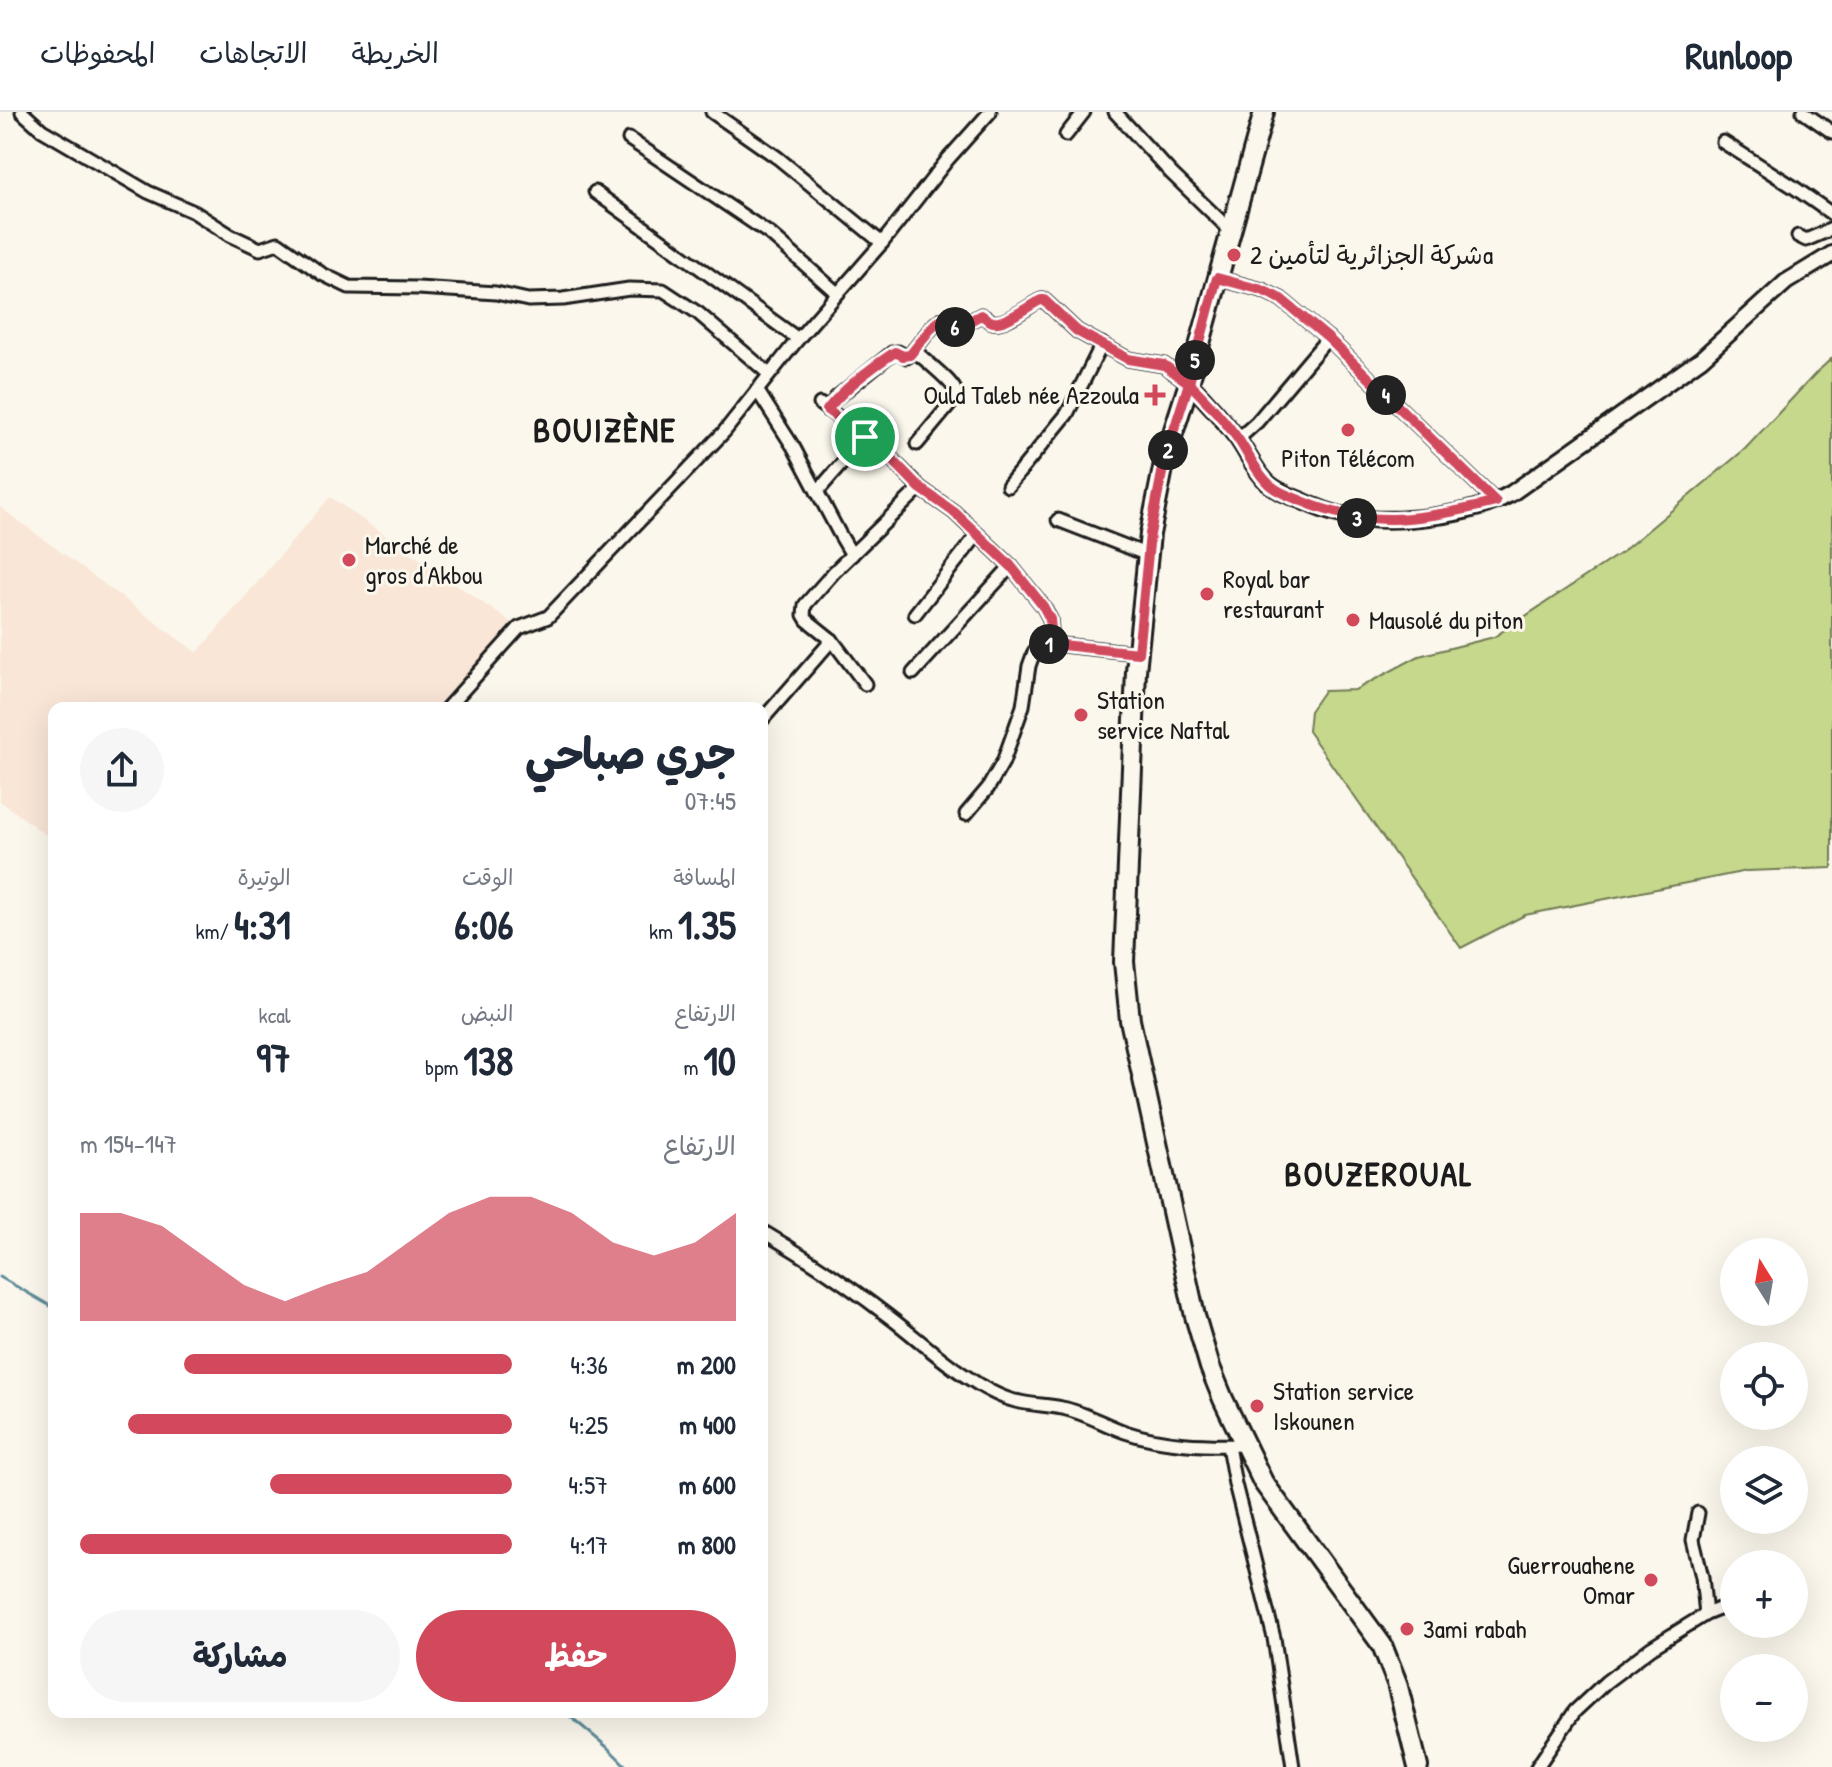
<!DOCTYPE html>
<html lang="ar">
<head>
<meta charset="utf-8">
<style>
	body { margin:0; font-family:"Patrick Hand","Playpen Sans Arabic",sans-serif; background:#f6f6f7; color:#1f2937; direction:rtl; height:100vh; display:flex; flex-direction:column; font-size:30px; white-space:nowrap }
	* { box-sizing:border-box; margin:0 }
	p { font-size:26px; color:#747a83 }
	.icon { flex:none; width:44px; height:44px; fill:none; stroke:currentColor; stroke-width:2; stroke-linecap:round; stroke-linejoin:round }
	.map { position:relative; flex:1; overflow:hidden; direction:ltr }
	.side { position:absolute; left:48px; top:590px; width:720px; height:1016px; display:flex; flex-direction:column; background:#fff; border-radius:16px; box-shadow:0 8px 32px #0002; direction:rtl }
	.side>* { flex:none }
	.needle { width:52px; rotate:349deg }
	.fabs { position:absolute; left:1720px; top:1126px; display:grid; gap:16px }
	.fabs a { display:grid; place-items:center; width:88px; height:88px; border-radius:50%; background:#fff; box-shadow:0 8px 32px #0002; font-size:40px }
	.pin { position:absolute; display:grid; place-items:center; width:68px; height:68px; color:#fff; margin:-34px; border:4px solid #fff; border-radius:50%; box-shadow:0 2px 8px #0007 }
	.km { position:absolute; width:40px; height:40px; margin:-20px; border-radius:50%; background:#222; color:#fff; font-size:22px; line-height:40px; text-align:center }
	.round { display:grid; place-items:center; flex:none; width:84px; height:84px; border-radius:42px; background:#f6f6f7 }
	.head { display:flex; align-items:center; justify-content:space-between; height:136px; padding:0 32px }
	h1 { font-size:44px; font-weight:700; line-height:60px }
	.stats { display:grid; grid-template-columns:repeat(3,1fr); gap:12px; height:136px; padding:8px 32px }
	.stats div { display:grid; align-content:center }
	.stats b { font-size:40px; font-weight:700 }
	.stats small { font-size:22px; font-weight:400 }
	.stats p { font-size:22px }
	.chart { height:224px; padding:16px 32px }
	.chart p { display:flex; justify-content:space-between }
	.chart svg { width:100%; height:144px; margin-top:8px; fill:#d1495b; opacity:.7 }
	.cta { display:flex; gap:16px; margin-top:auto; padding:16px 32px }
	.cta a { flex:1; height:92px; border-radius:48px; background:#d1495b; color:#fff; font-size:32px; font-weight:700; line-height:92px; text-align:center }
	.cta a+a { background:#f6f6f7; color:#1f2937 }
	ul { padding:0 32px; list-style:none; font-size:26px }
	li { display:grid; grid-template-columns:128px 96px 1fr; align-items:center; height:60px }
	li i { height:20px; border-radius:10px; background:#d1495b }
	header { display:flex; align-items:center; gap:48px; box-sizing:border-box; height:112px; padding:0 40px; background:#fff; border-bottom:2px solid #e0e1e3 }
	header strong { font-size:38px }
	nav { display:flex; gap:44px; margin-inline-start:auto; font-size:28px }
	.map>svg:first-child { display:block }
	.built { fill:#f9e6d7 }
	.green { fill:#c5d88c; stroke:#707a54; stroke-width:2 }
	.lines { fill:none; stroke-linecap:round; stroke-linejoin:round }
	.stream { stroke:#618c9b; stroke-width:3 }
	.minor-casing { stroke:#1c1c1c; stroke-width:17 }
	.tertiary-casing { stroke:#1c1c1c; stroke-width:20 }
	.primary-casing { stroke:#1c1c1c; stroke-width:24 }
	.minor { stroke:#fbf7ec; stroke-width:11 }
	.tertiary { stroke:#fbf7ec; stroke-width:14 }
	.primary { stroke:#fbf7ec; stroke-width:18 }
	.route-casing { stroke:#fff; stroke-width:16 }
	.route { stroke:#d1495b; stroke-width:10 }
	.poi-dot { fill:#d1495b; stroke:#fbf7ec; stroke-width:3 }
	.labels { text-anchor:middle; stroke-width:6; stroke-linejoin:round; paint-order:stroke }
	.poi-label { font-size:26px; fill:#1c1c1c; stroke:#fbf7ec; text-anchor:start }
	.district-label { font-size:34px; font-weight:bold; letter-spacing:2px; fill:#1c1c1c; stroke:#fbf7ec }
</style>
</head>
<body>
<header>
<strong>Runloop</strong>
<nav><a>الخريطة</a><a>الاتجاهات</a><a>المحفوظات</a></nav>
</header>
<div class="map">
<svg width="1832" height="1655" viewBox="0 0 1832 1655">
	<rect width="100%" height="100%" fill="#fbf7ec"/>
	<filter id="ink" filterUnits="userSpaceOnUse"><feTurbulence type="fractalNoise" baseFrequency=".0125" numOctaves="2"/><feDisplacementMap in="SourceGraphic" scale="16" xChannelSelector="R" yChannelSelector="G"/><feConvolveMatrix kernelMatrix="1 2 1 2 8 2 1 2 1" color-interpolation-filters="sRGB"/></filter>
	<g filter="url(#ink)">
		<path class="built" d="M330,385l182,126 -76,85h-164l-7,-4 -3,4h-208v133l-54,-40v-294l197,146z"/>
		<path class="green" d="M1832,246v510l-85,3 -222,44 -64,33 -153,-217 2,-20 14,-20 31,-1 64,-34 75,-19 128,-85 123,-103 71,-76z"/>
		<g class="lines">
			<g class="stream">
				<path d="M0,1165l54,31"/>
				<path d="M565,1600l42,35 20,20"/>
			</g>
			<defs>
				<g id="minor">
					<path d="M22,0l20,18 106,62 46,20 36,23 30,14 18,-6 44,31 27,13 69,1 78,5 32,7 35,-1 66,-10 34,1 35,23 71,61"/>
					<path d="M712,0l66,46 104,85"/>
					<path d="M1115,0l56,61 59,57"/>
					<path d="M1803,0l29,20"/>
					<path d="M1066,23l18,-23"/>
					<path d="M629,27l141,95 67,59"/>
					<path d="M1723,30l69,44 40,28"/>
					<path d="M595,80l203,147"/>
					<path d="M1798,124l8,4 26,-11"/>
					<path d="M1217,166l45,12 19,9 47,39 168,164"/>
					<path d="M914,238c8,8 37,30 41,40 2,6 0,7 -3,12l-35,42"/>
					<path d="M757,278l37,58 45,85 13,22"/>
					<path d="M820,292l62,45 38,39 34,24 57,54 32,40 7,13 1,11 -8,13 -9,9 -5,14 -6,40 -20,56 -15,26 -22,26"/>
					<path d="M827,298l9,-12 56,-45 6,-1 9,5 3,-2 23,-29 7,-6c24,12 19,6 41,-5 4,2 8,6 12,7 13,3 36,-17 48,-22h3l33,31 51,28 36,6 25,18"/>
					<path d="M1238,327l19,-17 71,-84"/>
					<path d="M1008,374l59,-72 35,-70"/>
					<path d="M817,380l48,-55"/>
					<path d="M1058,408l90,35"/>
					<path d="M915,502l62,-79"/>
					<path d="M1043,531l95,10"/>
					<path d="M913,561l98,-107"/>
					<path d="M865,572l-33,-44 -25,-20 -3,-5 1,-10 29,-33 86,-84"/>
					<path d="M447,596l72,-80 29,-11 176,-185 74,-93 84,-96 66,-84 42,-47"/>
					<path d="M762,608l70,-80"/>
					<path d="M762,1119c44,26 86,54 126,85 28,21 53,45 82,63 15,10 32,20 50,23 14,3 28,3 42,6 22,4 42,17 63,24 39,13 79,14 120,13"/>
					<path d="M1228,1334l7,38 39,154 19,129"/>
					<path d="M1698,1401l-5,27 9,37 4,37"/>
					<path d="M1537,1655l38,-56 31,-29 45,-34 55,-34 28,-11"/>
				</g>
				<path id="tertiary" d="M1189,271c17,17 33,35 48,55 10,14 18,33 31,45 9,8 20,12 32,17 15,7 29,13 46,16 46,9 125,1 166,-23l189,-134 85,-77 46,-28"/>
				<path id="primary" d="M1264,0l-75,271 -24,75 -15,76 -14,137 -12,291 6,58 65,296 15,51 13,32 40,83 119,163 15,38 21,84"/>
			</defs>
			<use href="#minor" class="minor-casing"/>
			<use href="#tertiary" class="tertiary-casing"/>
			<use href="#primary" class="primary-casing"/>
			<use href="#minor" class="minor"/>
			<use href="#tertiary" class="tertiary"/>
			<use href="#primary" class="primary"/>
		</g>
	</g>
	<g class="lines" filter="url(#ink)">
		<defs>
			<path id="route" d="M865,325l17,12 38,39 34,24 57,54 32,40 7,13 1,11 -8,13 95,10 12,-119 15,-76 24,-75c17,17 34,35 49,56 9,13 16,29 27,41 9,11 24,16 37,21 67,29 126,18 194,1l-168,-164 -47,-39 -19,-9 -45,-12 -28,105 -25,-18 -36,-6 -51,-28 -33,-31h-3c-12,5 -36,25 -48,22 -5,-1 -8,-5 -12,-7 -22,11 -17,17 -41,5l-7,6 -23,29 -7,1 -8,-4c-24,16 -50,35 -68,58l38,27"/>
		</defs>
		<use href="#route" class="route-casing"/>
		<use href="#route" class="route"/>
	</g>
	<g class="poi-dot">
		<circle cx="1234" cy="143" r="8"/>
		<path d="M1151 271h8v8h8v8h-8v8h-8v-8h-8v-8h8z"/>
		<circle cx="1348" cy="318" r="8"/>
		<circle cx="349" cy="448" r="8"/>
		<circle cx="1207" cy="482" r="8"/>
		<circle cx="1353" cy="508" r="8"/>
		<circle cx="1081" cy="603" r="8"/>
		<circle cx="1257" cy="1294" r="8"/>
		<circle cx="1651" cy="1468" r="8"/>
		<circle cx="1407" cy="1517" r="8"/>
	</g>
	<g class="labels">
		<g class="poi-label">
			<text x="1250" y="152">شركة الجزائرية لتأمين 2a</text>
			<text x="1139" y="292" text-anchor="end">Ould Taleb née Azzoula</text>
			<text x="1348" y="355" text-anchor="middle">Piton Télécom</text>
			<text x="365" y="442">Marché de<tspan x="365" dy="30">gros d'Akbou</tspan></text>
			<text x="1223" y="476">Royal bar<tspan x="1223" dy="30">restaurant</tspan></text>
			<text x="1369" y="517">Mausolé du piton</text>
			<text x="1097" y="597">Station<tspan x="1097" dy="30">service Naftal</tspan></text>
			<text x="1273" y="1288">Station service<tspan x="1273" dy="30">Iskounen</tspan></text>
			<text x="1635" y="1462" text-anchor="end">Guerrouahene<tspan x="1635" dy="30">Omar</tspan></text>
			<text x="1423" y="1526">3ami rabah</text>
		</g>
		<g class="district-label">
			<text x="605" y="330">BOUIZÈNE</text>
			<text x="1379" y="1074">BOUZEROUAL</text>
		</g>
	</g>
</svg>
<div class="fabs">
<a><svg class="needle" viewBox="-14 -14 28 28"><path d="M0-13l5 13h-10z" fill="#e53935"/><path d="M0 13l5-13h-10z" fill="#747a83"/></svg></a>
<a><svg class="icon" aria-label="locate" viewBox="0 0 24 24"><circle cx="12" cy="12" r="6"/><path d="M12 2v4M12 18v4M2 12h4M18 12h4"/></svg></a>
<a><svg class="icon" aria-label="layers" viewBox="0 0 24 24"><path d="M12 4l9 5-9 5-9-5zM3 14l9 5 9-5"/></svg></a>
<a>+</a>
<a>−</a>
</div>
<div class="pin" style="left:865px;top:325px;background:#1e9e55"><svg class="icon" aria-label="arrive" viewBox="0 0 24 24"><path d="M6 21V4h12l-3 4 3 4H6"/></svg></div>
<b class="km" style="left:1049px;top:532px">1</b>
<b class="km" style="left:1168px;top:338px">2</b>
<b class="km" style="left:1357px;top:406px">3</b>
<b class="km" style="left:1386px;top:283px">4</b>
<b class="km" style="left:1195px;top:248px">5</b>
<b class="km" style="left:955px;top:215px">6</b>
<section class="side">
<div class="head"><div><h1>جري صباحي</h1><p>07:45</p></div><a class="round"><svg class="icon" aria-label="share" viewBox="0 0 24 24"><path d="M12 15V3M7 8l5-5 5 5M5 13v7h14v-7"/></svg></a></div>
<div class="stats">
<div><p>المسافة</p><b>1.35<small> km</small></b></div>
<div><p>الوقت</p><b>6:06</b></div>
<div><p>الوتيرة</p><b>4:31<small> /km</small></b></div>
</div>
<div class="stats">
<div><p>الارتفاع</p><b>10<small> m</small></b></div>
<div><p>النبض</p><b>138<small> bpm</small></b></div>
<div><p>kcal</p><b>97</b></div>
</div>
<div class="chart"><p><span>الارتفاع</span>147–154 m</p>
<svg viewBox="0 0 160 44" preserveAspectRatio="none"><path d="M0 44V11L10 11L20 15L30 24L40 33L50 38L60 33L70 29L80 20L90 11L100 6L110 6L120 11L130 20L140 24L150 20L160 11V44z"/></svg>
</div>
<ul>
<li><b>200 m</b>4:36<i style="width:76%"></i></li>
<li><b>400 m</b>4:25<i style="width:89%"></i></li>
<li><b>600 m</b>4:57<i style="width:56%"></i></li>
<li><b>800 m</b>4:17<i style="width:100%"></i></li>
</ul>
<div class="cta"><a>حفظ</a><a>مشاركة</a></div>
</section>
</div>
</body>
</html>
